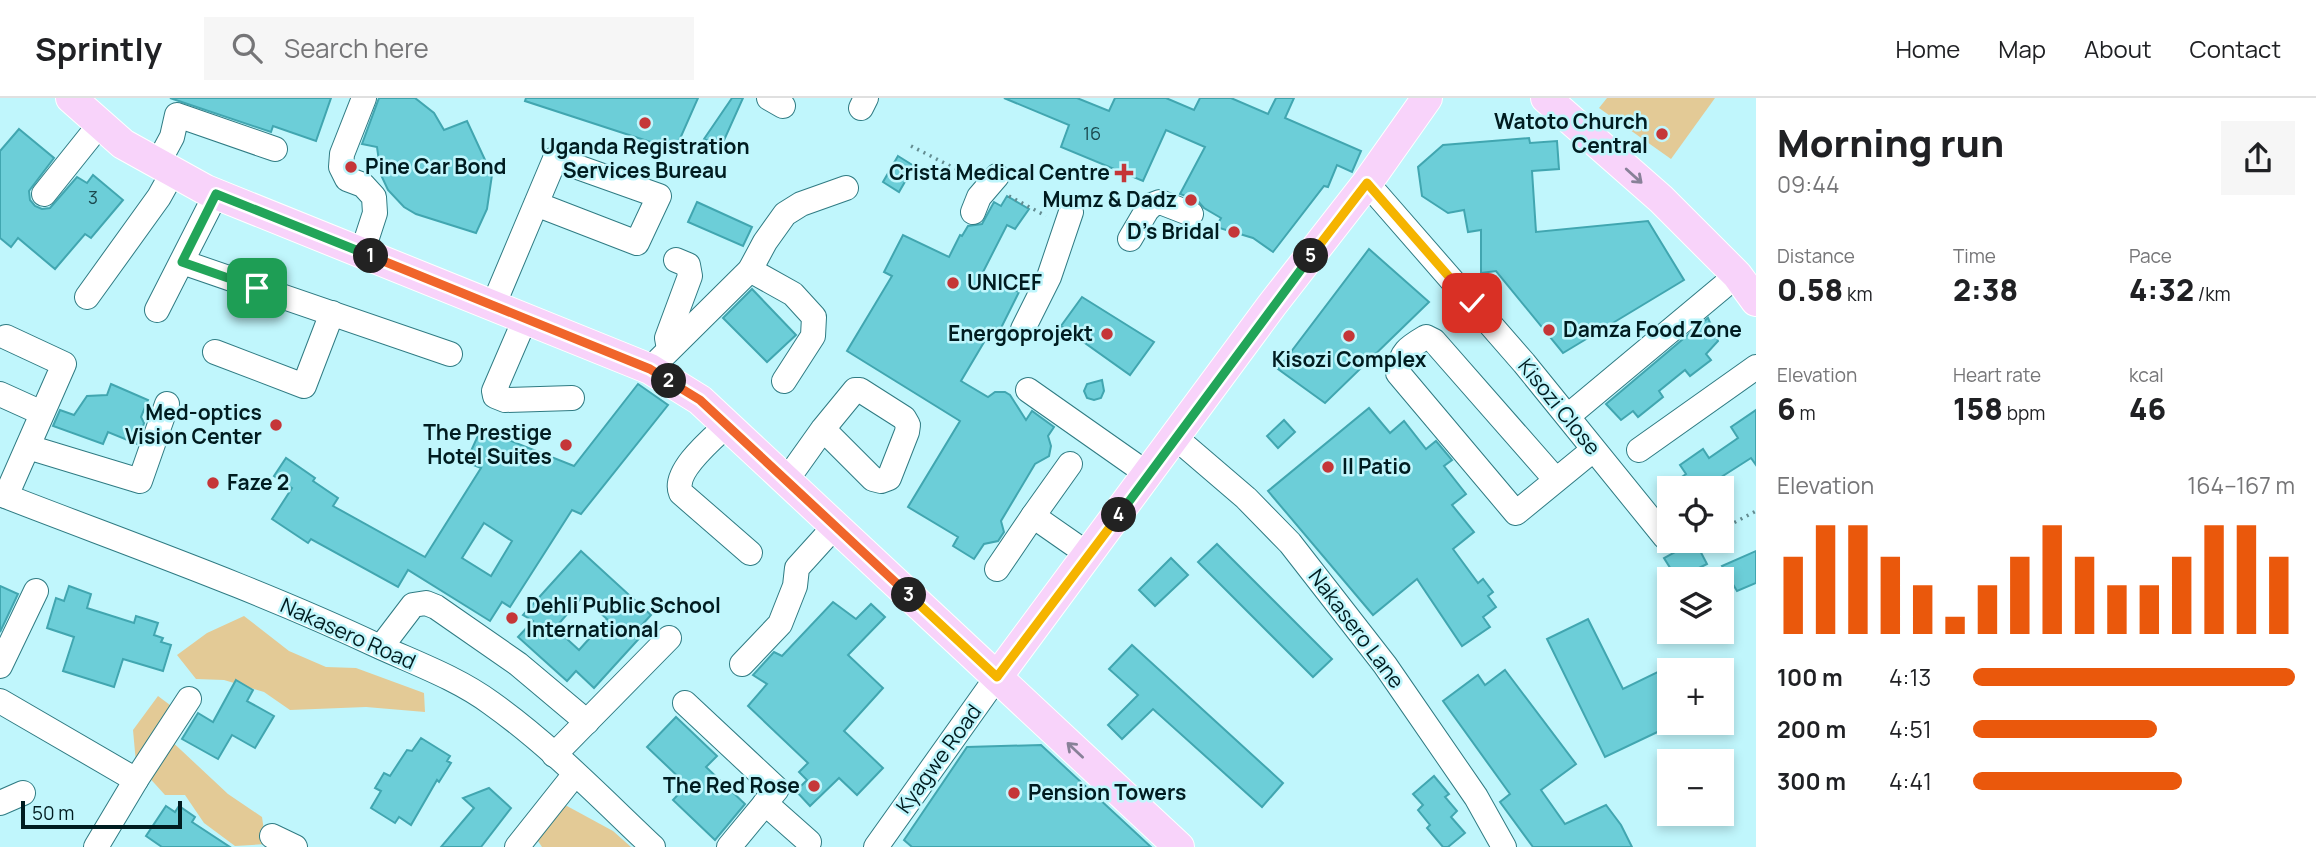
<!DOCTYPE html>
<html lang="en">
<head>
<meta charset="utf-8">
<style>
	body { margin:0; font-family:Manrope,sans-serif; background:#f6f6f6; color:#202124; height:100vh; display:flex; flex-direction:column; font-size:26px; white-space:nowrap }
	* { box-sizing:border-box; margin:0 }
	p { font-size:23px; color:#757577 }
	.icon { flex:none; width:38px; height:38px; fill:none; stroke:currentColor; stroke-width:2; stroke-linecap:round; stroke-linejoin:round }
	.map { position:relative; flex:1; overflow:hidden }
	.sheet { display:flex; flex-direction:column; background:#fff; width:560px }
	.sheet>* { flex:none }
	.controls { position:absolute; left:1657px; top:378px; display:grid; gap:14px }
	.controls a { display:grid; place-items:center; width:77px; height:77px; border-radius:0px; background:#fff; box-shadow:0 4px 10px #0003; font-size:35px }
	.scale { position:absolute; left:21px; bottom:18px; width:161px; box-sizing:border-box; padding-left:7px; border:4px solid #001c20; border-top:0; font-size:19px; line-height:24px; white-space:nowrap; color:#001c20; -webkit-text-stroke:5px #c0f6fc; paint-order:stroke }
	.pin { position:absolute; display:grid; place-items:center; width:60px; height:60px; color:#fff; margin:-30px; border-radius:14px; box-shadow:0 4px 10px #0006 }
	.km { position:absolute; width:35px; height:35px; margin:-18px; border-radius:50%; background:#222; color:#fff; font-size:19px; line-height:35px; text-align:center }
	.round { display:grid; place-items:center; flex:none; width:74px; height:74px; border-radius:0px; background:#f6f6f6 }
	.head { display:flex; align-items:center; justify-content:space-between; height:119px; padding:0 21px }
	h1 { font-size:38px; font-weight:800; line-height:52px }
	.stats { display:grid; grid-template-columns:repeat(3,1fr); gap:10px; height:119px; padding:7px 21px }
	.stats div { display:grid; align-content:center }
	.stats b { font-size:30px; font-weight:800 }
	.stats small { font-size:19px; font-weight:400 }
	.stats p { font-size:19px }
	.chart { height:196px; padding:14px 21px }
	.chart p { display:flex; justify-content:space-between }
	.chart svg { width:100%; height:126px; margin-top:7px; stroke:#ea580c; stroke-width:6 }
	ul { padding:0 21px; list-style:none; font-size:23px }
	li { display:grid; grid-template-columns:112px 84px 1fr; align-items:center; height:52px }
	li i { height:18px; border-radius:9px; background:#ea580c }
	header { display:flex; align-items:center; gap:42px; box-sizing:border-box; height:98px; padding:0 35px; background:#fff; border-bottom:2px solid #e0e0e0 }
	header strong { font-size:33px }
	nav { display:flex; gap:38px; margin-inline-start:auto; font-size:24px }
	.search { width:490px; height:63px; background:#f6f6f6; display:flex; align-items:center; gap:18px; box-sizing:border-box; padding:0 24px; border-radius:0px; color:#757577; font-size:26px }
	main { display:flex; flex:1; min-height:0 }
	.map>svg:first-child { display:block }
	.green { fill:#e3ca96 }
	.building { fill:#6cced8; stroke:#41a6b0; stroke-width:2; fill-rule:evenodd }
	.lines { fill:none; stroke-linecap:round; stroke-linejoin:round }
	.minor-casing { stroke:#2f7b83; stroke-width:26 }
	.major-casing { stroke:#fff; stroke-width:32 }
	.path { stroke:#638c91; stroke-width:3.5; stroke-dasharray:2 5; stroke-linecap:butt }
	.minor { stroke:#fff; stroke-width:24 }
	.major { stroke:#f8d3fa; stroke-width:30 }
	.oneway { stroke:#888198 }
	.split-1-casing { stroke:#fff; stroke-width:14 }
	.split-2-casing { stroke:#fff; stroke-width:14 }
	.split-3-casing { stroke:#fff; stroke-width:14 }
	.split-4-casing { stroke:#fff; stroke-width:14 }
	.split-5-casing { stroke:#fff; stroke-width:14 }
	.split-6-casing { stroke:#fff; stroke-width:14 }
	.split-1 { stroke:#22a559; stroke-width:9 }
	.split-2 { stroke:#f0652b; stroke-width:9 }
	.split-3 { stroke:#f0652b; stroke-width:9 }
	.split-4 { stroke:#f5b400; stroke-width:9 }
	.split-5 { stroke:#22a559; stroke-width:9 }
	.split-6 { stroke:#f5b400; stroke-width:9 }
	.poi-dot { fill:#c53638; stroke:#c0f6fc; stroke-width:2.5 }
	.labels { text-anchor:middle; stroke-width:5; stroke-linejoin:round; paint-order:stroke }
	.number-label { font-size:18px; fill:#1b484e }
	.poi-label { font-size:21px; font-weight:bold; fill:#001c20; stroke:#c0f6fc; text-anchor:end }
	.street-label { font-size:21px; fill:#001c20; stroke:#c0f6fc }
</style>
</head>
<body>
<header>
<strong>Sprintly</strong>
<div class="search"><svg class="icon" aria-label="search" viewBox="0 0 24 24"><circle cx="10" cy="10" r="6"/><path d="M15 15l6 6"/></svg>Search here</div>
<nav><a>Home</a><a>Map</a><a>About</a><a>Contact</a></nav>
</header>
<main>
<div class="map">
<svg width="1756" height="749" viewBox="0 0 1756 749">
	<rect width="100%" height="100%" fill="#c0f6fc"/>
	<g class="green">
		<path d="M1607,0h108l-44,61 -72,-51z"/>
		<path d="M244,518l45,35 37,16 30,1 68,25 1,19 -59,-5 -76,3 -26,-18 -40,-12 -28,-1 -19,-24 30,-22z"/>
		<path d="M158,598l16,12 -8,28 62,58 34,23 4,27 -31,2 -31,-23 -19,-28h-20l-29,-32 -3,-33z"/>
		<path d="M567,708l46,25 18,16h-89l-6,-9 -6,-25z"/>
	</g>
	<g class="building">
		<path d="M170,0h161l-15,43 -43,-15 -2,6z"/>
		<path d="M379,0h36l19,15 10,17 23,-9 25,54 -5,34 -11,24 -60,-19 -12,-7 -16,-17 -7,-15 -4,-28 -15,-3z"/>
		<path d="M526,0h172l-23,52 -150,-49z"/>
		<path d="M732,0h11l-22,49 -17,-8z"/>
		<path d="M1004,0h73l32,13 6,-13h51l28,12 6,-12h31l37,16 8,-16h18l-9,20 76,33 -9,21 -15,-7 -9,22 -4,-1 -51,66 -20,-14 -37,-11 5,-9 -17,-10 -7,-8 -17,-6 25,-47 -39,-17 -23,51 -82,-34 8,-22z"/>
		<path d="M19,31l35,29 -25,33 1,9 5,6 7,3 8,-1 27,-31 10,6 6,-8 30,25 -32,38 -6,-4 -30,35 -37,-31 -7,9 -11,-9v-87z"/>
		<path d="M1529,40l1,5 27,-2 2,28 -27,2 4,61 112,-11 36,59 -121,73 -67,-82 -15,2v-43l-13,2 -4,-22 -16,3 -26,-17 -4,-29 25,-22z"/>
		<path d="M898,58l16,10 -15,26 -16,-10z"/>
		<path d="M1007,98l22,13 -14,20 -8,-4 -25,49 37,18 -19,38 -7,-3 -32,54 27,16 7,-5h10l5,3 16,25 6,-9 22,16 -6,9 3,10 -2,10 -14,8 -34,57 3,11 -6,9 -14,3 -10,15 -21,-13 5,-9 -50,-30 52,-86 -113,-70 45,-75 -8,-4 19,-37 46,22 11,-22 2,1 6,-10 14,-2 12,-22 7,4z"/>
		<path d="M697,104l55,25 -9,19 -55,-24z"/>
		<path d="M1369,151l60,53 -104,101 -47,-34z"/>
		<path d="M752,191l44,46 -29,27 -44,-44z"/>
		<path d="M1082,199l72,45 -24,33 -69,-49z"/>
		<path d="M1708,220l10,23 -12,13 5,6 -21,16 -5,-6 -26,21 4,6 -25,20 -5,-6 -12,9 -15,-16z"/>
		<path d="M1102,282l2,11 -3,7 -7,2 -7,-2 -3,-7 3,-7z"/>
		<path d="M111,286l37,16 -7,17 3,6 -7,21 -29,-12 -5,12 -50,-18 7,-16 14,5 13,-19 20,-1z"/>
		<path d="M638,286l30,21 -87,109 -9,-4 -62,97 -8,-5 -12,19 -82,-51 -10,17 -87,-48 -3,4 -36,-24 20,-31 -18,-12 12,-18 29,20 -2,3 25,17 -5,8 92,51 56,-89 -15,-6 15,-33 93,37zM484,425l28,18 -21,35 -29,-18z"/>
		<path d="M1369,310l21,25 14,-12 22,28 10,-8 16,19 -8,6 22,28 -14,11 22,27 -21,17 25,34 5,-4 10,13 -5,4 8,11 -13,10 7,10 -28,19 -45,-67 -44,36 -105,-124z"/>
		<path d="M1756,312v55l-5,-7 -47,30h-38l20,-14 -6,-9 23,-16 6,9 29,-20 -7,-11z"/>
		<path d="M1284,322l11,12 -17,16 -11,-12z"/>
		<path d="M1695,443l12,23 -30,15 -13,-21z"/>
		<path d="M1217,446l115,115 -19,18 -115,-115z"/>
		<path d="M581,453l70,64 -11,12 5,5 -51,56 -18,-17 -9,10 -49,-44 15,-16 -10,-6zM582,499l25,22 -28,31 -24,-22z"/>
		<path d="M1756,453v32l-19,8 -15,-25z"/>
		<path d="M1171,460l17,17 -33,31 -16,-16z"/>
		<path d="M0,488l18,8 -18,38z"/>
		<path d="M69,488l22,8 -4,14 47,15 2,-7 22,7 -4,12 9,3 -2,4 10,3 -8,26 -40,-12 -9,28 -51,-16 11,-34 -27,-9 9,-30 8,3z"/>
		<path d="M833,504l23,17 15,-15 14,13 -37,38 35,33 -39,43 39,37 -26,27 -18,-17 -29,28 -14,-15 11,-11 -8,-8 9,-9 -60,-57 19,-22 -14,-9 21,-23 8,4z"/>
		<path d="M1588,521l35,70 47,-23v60l-65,31 -58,-118z"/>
		<path d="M1132,547l151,138 -21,24 -109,-98 -31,30 -14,-14 30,-30 -29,-26z"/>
		<path d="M1505,572l71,94 -35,26 24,34 41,-19 15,20 11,22h-99l-33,-45 10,-8 -67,-93 35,-26 7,10z"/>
		<path d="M236,582l17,10 -6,11 27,15 -19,32 -23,-13 -14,24 -36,-20 16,-26 15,9z"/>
		<path d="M676,619l41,39 -11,11 39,37 -30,36 -42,-40 14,-15 -40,-38z"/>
		<path d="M421,640l29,18 -3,5 4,2 -12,19 -2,-2 -26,45 -12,-8 -4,6 -24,-15 10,-17 -6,-3 9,-15 6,3 17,-26 5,1z"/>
		<path d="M1041,647l110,102h-239l-8,-7 63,-93z"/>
		<path d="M1434,678l15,18 -4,3 12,14 -6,6 14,16 -17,14h-5l-16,-19 3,-3 -12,-15 5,-5 -10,-11z"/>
		<path d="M489,690l22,20 -30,39h-40l33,-39 -11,-10z"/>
		<path d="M166,708l9,6 4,-6 16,11 -3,5 38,25h-68l-16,-11z"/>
	</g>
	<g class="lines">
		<defs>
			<g id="minor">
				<path d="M769,0l14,8"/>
				<path d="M861,10l5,-10"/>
				<path d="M158,65l14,-26 5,-22 98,34"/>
				<path d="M1367,85l157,180 141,174"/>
				<path d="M44,96l56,-70"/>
				<path d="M973,114l6,-15 18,-21"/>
				<path d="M1130,141l17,-29 5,-5 8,-3 31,12"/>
				<path d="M362,155l13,-40 -1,-16 -11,-12 -16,-6 -6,-12 1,-13 22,-56"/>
				<path d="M182,164l268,92"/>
				<path d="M750,172l43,24 21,23 -1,19 -29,45"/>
				<path d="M87,199l72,-100 14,-25"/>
				<path d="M493,208l62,-147 104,37 -22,47 -101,-39"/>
				<path d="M157,212l59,-116"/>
				<path d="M525,221l-31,72 1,5 10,4 67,-2"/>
				<path d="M1023,231l26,-52 22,-65"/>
				<path d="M6,239l58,27 -58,132"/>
				<path d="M669,251l-2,-11 23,-62 -2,-11 -12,-5"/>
				<path d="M215,254l89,34 28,-73"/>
				<path d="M650,271l100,-99 15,-28 20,-28 16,-10 45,-16"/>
				<path d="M1028,292l121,85"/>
				<path d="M0,296l42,19"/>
				<path d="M1568,318l169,-141"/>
				<path d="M727,327c-15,14 -55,47 -46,68l69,60"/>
				<path d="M1176,340l70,60 44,45 95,122 91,132 28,50"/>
				<path d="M28,349l112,34 27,-77"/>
				<path d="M1639,352l117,-83"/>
				<path d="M1556,382l-122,-139 -8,-4c-17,10 -26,15 -28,36l118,140 77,-63"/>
				<path d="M786,383l37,-52 32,-39h5l44,28 4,7 -1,7 -18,46 -8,3 -8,-2 -50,-50"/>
				<path d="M0,396c126,49 255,94 378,152 37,17 79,32 113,57 59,42 110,95 162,144"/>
				<path d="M1033,418l37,-52"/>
				<path d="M997,471l36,-53 56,39"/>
				<path d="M381,549l32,-42 13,-2 10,4 82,57 69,58"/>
				<path d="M742,566l38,-40 15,-38 2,-18 38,-42"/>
				<path d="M0,568l36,-75"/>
				<path d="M0,603l136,79 53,-81"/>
				<path d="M685,605l92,86 -48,58"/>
				<path d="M554,657l115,-117"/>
				<path d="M0,705l23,-10"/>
				<path d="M765,705l44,39"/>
				<path d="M272,738l23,11"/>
				<path d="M96,749l40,-67"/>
				<path d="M517,749l58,-73"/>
				<path d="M876,749l121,-170"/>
			</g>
			<g id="major">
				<path d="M71,0l52,46 83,46 444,179 50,31 479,447"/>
				<path d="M1546,0l115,101 76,76 19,26"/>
				<path d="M997,579l275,-372 95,-122 60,-85"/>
			</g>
		</defs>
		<use href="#minor" class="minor-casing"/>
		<use href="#major" class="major-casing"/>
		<g class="path">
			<path d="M911,48l57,29"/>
			<path d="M1009,98l37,20"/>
			<path d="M1722,431l34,-18"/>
		</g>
		<use href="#minor" class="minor"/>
		<use href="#major" class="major"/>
	</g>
	<defs><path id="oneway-shaft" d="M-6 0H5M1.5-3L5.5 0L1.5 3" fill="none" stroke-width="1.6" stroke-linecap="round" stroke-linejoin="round" transform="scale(1.75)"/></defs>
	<g class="oneway">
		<use href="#oneway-shaft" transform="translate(1634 78) rotate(42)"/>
		<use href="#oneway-shaft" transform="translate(1075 652) rotate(-137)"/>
	</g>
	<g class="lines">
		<defs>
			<path id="split-1" d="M257,190l-75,-26 34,-68 155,62"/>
			<path id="split-2" d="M371,158l279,113 19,12"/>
			<path id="split-3" d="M669,283l31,19 209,195"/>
			<path id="split-4" d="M909,497l88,82 122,-162"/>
			<path id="split-5" d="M1119,417l192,-259"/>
			<path id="split-6" d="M1311,158l56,-73 105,120"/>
		</defs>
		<use href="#split-1" class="split-1-casing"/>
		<use href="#split-2" class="split-2-casing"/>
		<use href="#split-3" class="split-3-casing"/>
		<use href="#split-4" class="split-4-casing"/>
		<use href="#split-5" class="split-5-casing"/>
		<use href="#split-6" class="split-6-casing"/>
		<use href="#split-1" class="split-1"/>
		<use href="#split-2" class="split-2"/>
		<use href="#split-3" class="split-3"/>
		<use href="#split-4" class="split-4"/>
		<use href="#split-5" class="split-5"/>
		<use href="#split-6" class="split-6"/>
	</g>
	<g class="poi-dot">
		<circle cx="645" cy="25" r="7"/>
		<circle cx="1662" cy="36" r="7"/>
		<circle cx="351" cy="69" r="7"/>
		<path d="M1120.5 64.5h7v7h7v7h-7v7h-7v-7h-7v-7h7z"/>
		<circle cx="1191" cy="102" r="7"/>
		<circle cx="1234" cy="134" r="7"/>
		<circle cx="953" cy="185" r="7"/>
		<circle cx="1549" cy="232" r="7"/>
		<circle cx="1107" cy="236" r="7"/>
		<circle cx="1349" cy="238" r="7"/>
		<circle cx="276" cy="327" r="7"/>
		<circle cx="566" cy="347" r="7"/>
		<circle cx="1328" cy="369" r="7"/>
		<circle cx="213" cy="385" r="7"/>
		<circle cx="512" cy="520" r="7"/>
		<circle cx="814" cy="688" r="7"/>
		<circle cx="1014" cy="695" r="7"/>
	</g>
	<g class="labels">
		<g class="number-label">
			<text x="1092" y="42">16</text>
			<text x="93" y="106">3</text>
		</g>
		<g class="poi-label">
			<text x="1648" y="31">Watoto Church<tspan x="1648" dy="24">Central</tspan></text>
			<text x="645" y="56" text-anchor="middle">Uganda Registration<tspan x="645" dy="24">Services Bureau</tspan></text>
			<text x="365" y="76" text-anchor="start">Pine Car Bond</text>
			<text x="1110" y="82">Crista Medical Centre</text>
			<text x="1177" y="109">Mumz &amp; Dadz</text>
			<text x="1220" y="141">D's Bridal</text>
			<text x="967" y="192" text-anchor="start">UNICEF</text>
			<text x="1563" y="239" text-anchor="start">Damza Food Zone</text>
			<text x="1093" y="243">Energoprojekt</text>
			<text x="1349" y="269" text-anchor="middle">Kisozi Complex</text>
			<text x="262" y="322">Med-optics<tspan x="262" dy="24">Vision Center</tspan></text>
			<text x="552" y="342">The Prestige<tspan x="552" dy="24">Hotel Suites</tspan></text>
			<text x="1342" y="376" text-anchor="start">Il Patio</text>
			<text x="227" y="392" text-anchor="start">Faze 2</text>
			<text x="526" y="515" text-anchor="start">Dehli Public School<tspan x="526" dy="24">International</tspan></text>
			<text x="800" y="695">The Red Rose</text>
			<text x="1028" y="702" text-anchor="start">Pension Towers</text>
		</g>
		<g class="street-label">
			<text transform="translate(1559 309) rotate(51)" y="7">Kisozi Close</text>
			<text transform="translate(1356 531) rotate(53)" y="7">Nakasero Lane</text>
			<text transform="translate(348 536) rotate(24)" y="7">Nakasero Road</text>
			<text transform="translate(939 661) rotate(-54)" y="7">Kyagwe Road</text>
		</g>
	</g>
</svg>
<div class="controls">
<a><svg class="icon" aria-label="locate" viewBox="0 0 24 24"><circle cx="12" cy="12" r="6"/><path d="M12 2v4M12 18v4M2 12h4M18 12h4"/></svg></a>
<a><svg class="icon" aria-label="layers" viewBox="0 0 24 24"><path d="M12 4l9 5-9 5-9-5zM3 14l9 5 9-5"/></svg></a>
<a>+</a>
<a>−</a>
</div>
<div class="scale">50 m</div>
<div class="pin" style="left:257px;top:190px;background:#1e9e55"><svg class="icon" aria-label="arrive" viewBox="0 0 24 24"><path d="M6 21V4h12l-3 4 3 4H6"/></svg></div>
<div class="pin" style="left:1472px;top:205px;background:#d93025"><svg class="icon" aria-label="check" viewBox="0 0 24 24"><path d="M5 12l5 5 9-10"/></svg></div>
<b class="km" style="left:371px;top:158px">1</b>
<b class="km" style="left:669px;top:283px">2</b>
<b class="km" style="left:909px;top:497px">3</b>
<b class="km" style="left:1119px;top:417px">4</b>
<b class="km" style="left:1311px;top:158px">5</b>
</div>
<section class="sheet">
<div class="head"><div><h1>Morning run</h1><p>09:44</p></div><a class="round"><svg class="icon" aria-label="share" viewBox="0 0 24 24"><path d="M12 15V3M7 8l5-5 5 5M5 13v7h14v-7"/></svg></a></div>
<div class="stats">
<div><p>Distance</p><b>0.58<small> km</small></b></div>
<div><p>Time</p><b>2:38</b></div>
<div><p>Pace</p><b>4:32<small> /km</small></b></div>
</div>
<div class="stats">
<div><p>Elevation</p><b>6<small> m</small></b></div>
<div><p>Heart rate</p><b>158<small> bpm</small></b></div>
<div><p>kcal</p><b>46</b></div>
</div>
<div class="chart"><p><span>Elevation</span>164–167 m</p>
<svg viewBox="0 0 160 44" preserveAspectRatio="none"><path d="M5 44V17M15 44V6M25 44V6M35 44V17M45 44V27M55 44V38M65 44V27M75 44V17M85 44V6M95 44V17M105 44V27M115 44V27M125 44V17M135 44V6M145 44V6M155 44V17"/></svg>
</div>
<ul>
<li><b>100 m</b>4:13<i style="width:100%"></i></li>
<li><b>200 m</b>4:51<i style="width:57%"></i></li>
<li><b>300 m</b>4:41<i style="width:65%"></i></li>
</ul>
</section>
</main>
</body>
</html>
